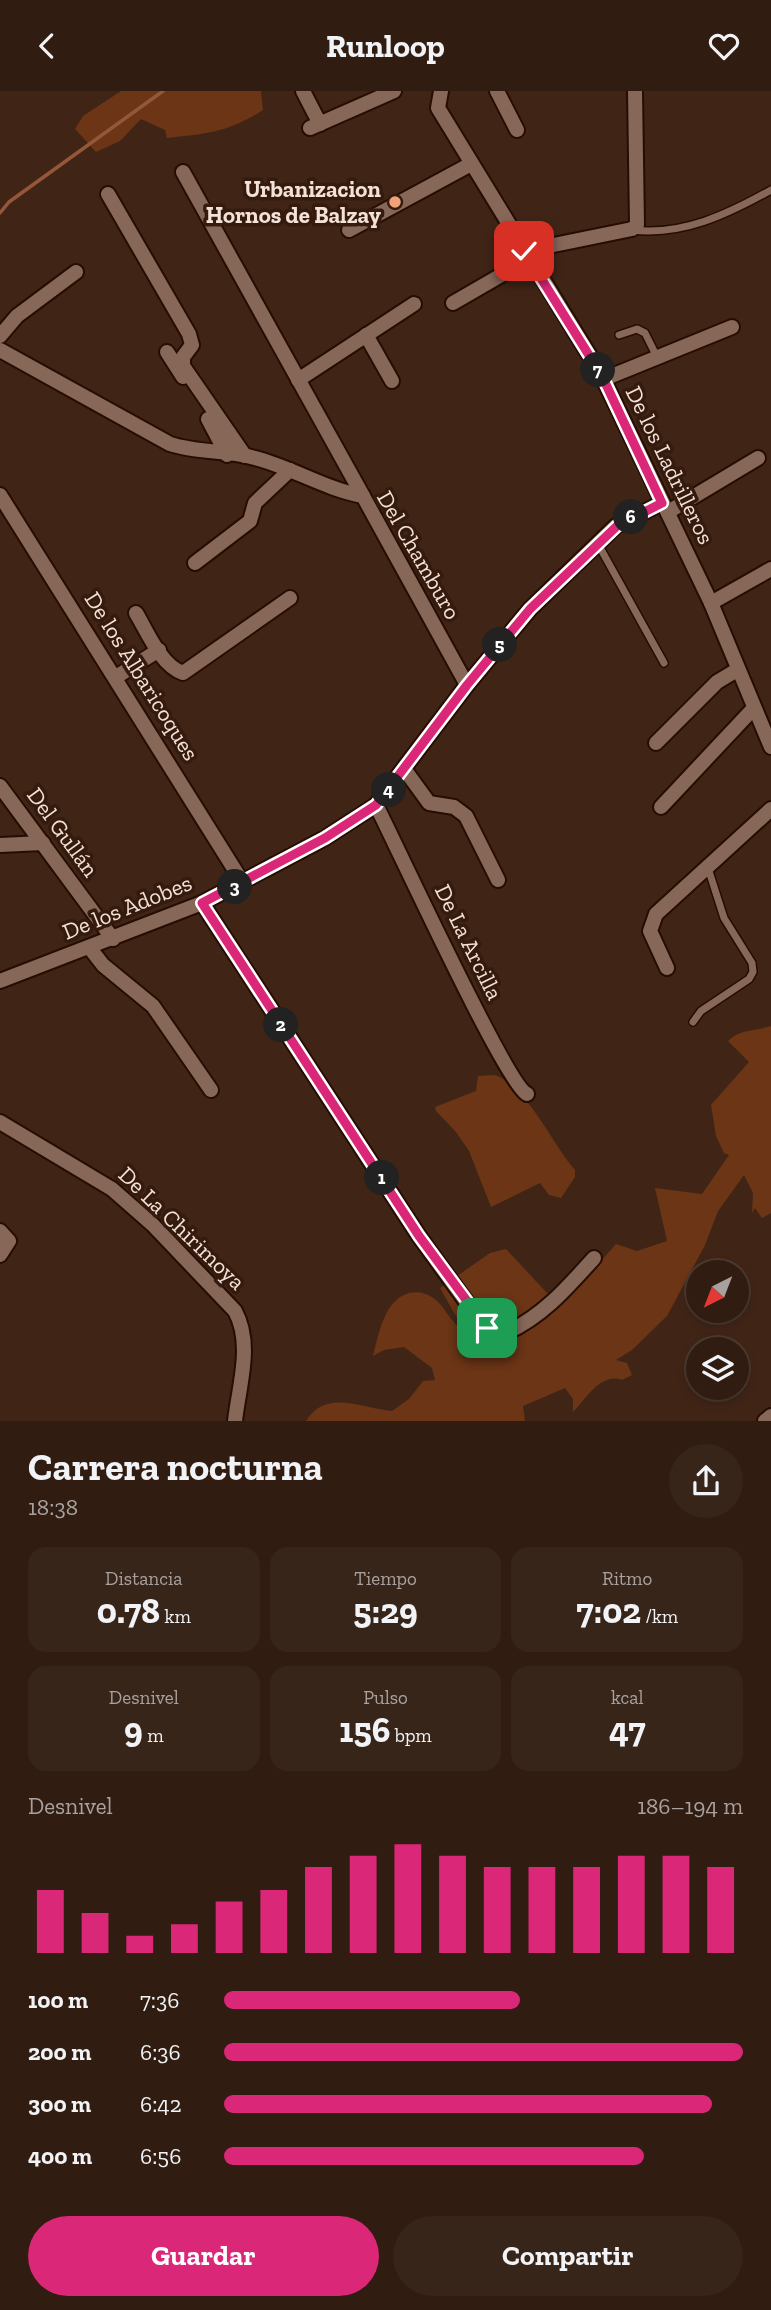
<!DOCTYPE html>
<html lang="es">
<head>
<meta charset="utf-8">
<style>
	body { margin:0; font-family:"Zilla Slab",serif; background:#38251a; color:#f1f3f6; height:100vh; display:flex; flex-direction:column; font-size:26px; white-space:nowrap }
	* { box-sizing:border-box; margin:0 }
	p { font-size:23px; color:#a8a19f }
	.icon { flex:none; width:38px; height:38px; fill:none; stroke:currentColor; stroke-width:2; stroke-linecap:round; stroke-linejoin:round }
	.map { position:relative; height:1330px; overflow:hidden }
	.sheet { display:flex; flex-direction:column; background:#301c11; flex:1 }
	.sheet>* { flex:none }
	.needle { width:46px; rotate:222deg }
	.fabs { position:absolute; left:686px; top:1169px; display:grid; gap:14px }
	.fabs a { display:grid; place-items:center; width:63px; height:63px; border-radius:50%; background:#301c11; box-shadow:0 4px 10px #0003,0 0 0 2px #4b3a31; font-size:35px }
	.pin { position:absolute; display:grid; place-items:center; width:60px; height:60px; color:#fff; margin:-30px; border-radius:14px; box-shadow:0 4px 10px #0006 }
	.km { position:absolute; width:35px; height:35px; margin:-18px; border-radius:50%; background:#222; color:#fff; font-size:19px; line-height:35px; text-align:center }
	.round { display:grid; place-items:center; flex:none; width:74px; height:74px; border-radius:37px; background:#38251a }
	.headline { display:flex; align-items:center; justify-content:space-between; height:119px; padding:0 28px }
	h1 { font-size:38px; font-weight:800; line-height:52px }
	.metrics { display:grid; grid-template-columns:repeat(3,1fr); gap:10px; height:119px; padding:7px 28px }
	.metrics div { display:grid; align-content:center; border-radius:18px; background:#38251a; text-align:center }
	.metrics b { font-size:35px; font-weight:800 }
	.metrics small { font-size:19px; font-weight:400 }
	.metrics p { font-size:19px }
	.chart { height:196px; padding:14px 28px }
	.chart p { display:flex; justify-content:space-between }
	.chart svg { width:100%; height:126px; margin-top:7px; stroke:#db2777; stroke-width:6 }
	.action { display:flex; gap:14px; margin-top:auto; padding:14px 28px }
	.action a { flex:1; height:80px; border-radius:42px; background:#db2777; color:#fff; font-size:28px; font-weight:800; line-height:80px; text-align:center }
	.action a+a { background:#38251a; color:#f1f3f6 }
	ul { padding:0 28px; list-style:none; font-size:23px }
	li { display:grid; grid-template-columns:112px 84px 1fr; align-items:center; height:52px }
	li i { height:18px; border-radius:9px; background:#db2777 }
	header { display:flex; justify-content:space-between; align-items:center; height:91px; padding:0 28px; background:#301c11; font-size:32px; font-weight:800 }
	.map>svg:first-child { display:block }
	.green { fill:#6b3516 }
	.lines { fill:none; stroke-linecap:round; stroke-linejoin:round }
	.stream { stroke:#945839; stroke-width:3.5 }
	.service-casing { stroke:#260d02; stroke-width:10 }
	.minor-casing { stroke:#260d02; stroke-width:18 }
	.service { stroke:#876758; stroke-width:7 }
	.minor { stroke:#876758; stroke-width:14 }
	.route-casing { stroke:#fff; stroke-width:14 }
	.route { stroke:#db2777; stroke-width:9 }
	.poi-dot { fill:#f0a27a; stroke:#351b0d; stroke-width:2.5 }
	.labels { text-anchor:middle; stroke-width:7; stroke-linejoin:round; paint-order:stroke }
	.poi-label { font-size:23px; font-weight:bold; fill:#f4e1d8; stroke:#351b0d; text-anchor:end }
	.street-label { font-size:23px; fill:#f4e1d8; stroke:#351b0d }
</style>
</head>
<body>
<header><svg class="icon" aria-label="back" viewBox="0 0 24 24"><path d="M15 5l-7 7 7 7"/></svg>Runloop<svg class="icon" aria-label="heart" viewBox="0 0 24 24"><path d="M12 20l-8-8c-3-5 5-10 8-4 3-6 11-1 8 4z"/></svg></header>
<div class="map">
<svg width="771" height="1330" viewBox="0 0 771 1330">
	<rect width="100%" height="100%" fill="#402517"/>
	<g class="green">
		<path d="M121,0h140l2,19c-34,22 -56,24 -96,28l-2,-8 -24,-11 -21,22 -24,11 -21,-23 8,-13z"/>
		<path d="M771,935v187l-9,5 -7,-10 -3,5 1,-20 -9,-18 -26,36 -13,34 -38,71 -35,34 -16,10 11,3 5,12 -10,5c-21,-8 -37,20 -49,32v-13l-8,-11 -42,18 2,15h-219c21,-33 56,-12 86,-10l17,-12 14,-18 12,-1 -3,-12 -28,-21 -20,3 -11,6c3,-13 7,-30 13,-42 15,-29 44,-28 60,-2 6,9 15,16 18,27l6,2 -30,-53 50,-35 16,-4 41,44 25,1 44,-50 21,7 30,-10 -12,-53 47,6 27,-39 -5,-2 -8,-17 -5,-31 38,-43 -21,-21c11,-12 28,-10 43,-15z"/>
		<path d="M494,984c31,8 59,70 81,95v7l-14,21 -12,-3 -9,-12 -49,24 -22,-56 -13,-19 -20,-21 -1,-4 41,-16 2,-15z"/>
	</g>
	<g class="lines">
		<path class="stream" d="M0,122l9,-11 154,-111"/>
		<defs>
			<g id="service">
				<path d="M632,139c51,6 96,-16 139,-40"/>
				<path d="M619,244l18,-6 8,4 12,24"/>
				<path d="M598,453l66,119"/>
				<path d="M693,931l8,-11 48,-32 4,-7 -1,-9 -28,-45 -16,-50"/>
			</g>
			<g id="minor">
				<path d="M303,0l17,33"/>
				<path d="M441,0l-3,17 164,268 109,227 60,144"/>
				<path d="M497,0l20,39"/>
				<path d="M310,37l84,-37"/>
				<path d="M183,81l180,324"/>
				<path d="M108,103l81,140 3,11 -9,12v9l62,90"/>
				<path d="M349,139l122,-66"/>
				<path d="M524,160l108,-22 5,-4 -2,-134"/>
				<path d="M453,212l76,-44"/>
				<path d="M366,244l26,46"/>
				<path d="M0,245l17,-20 59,-44"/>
				<path d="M0,259l170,94c28,9 57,6 85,14 38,10 70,31 108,38l104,189"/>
				<path d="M167,261l16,25"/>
				<path d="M604,288l128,-52"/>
				<path d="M298,289l116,-76"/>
				<path d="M208,328l19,36"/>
				<path d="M0,404l243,388"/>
				<path d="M668,421l90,-54"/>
				<path d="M195,472l55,-42 5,-18 35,-33"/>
				<path d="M711,512l60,-34"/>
				<path d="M136,522c11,18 25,53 47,60l107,-75"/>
				<path d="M116,586l43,-27"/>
				<path d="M656,652l61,-61 20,-12"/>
				<path d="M405,679l24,33 25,4 12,9 32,64"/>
				<path d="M0,695l113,153"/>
				<path d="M376,714c20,39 130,279 151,289"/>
				<path d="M661,716l92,-98"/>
				<path d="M0,754l43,-2"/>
				<path d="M202,812l217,333 59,82 9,10 19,5c37,-17 61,-45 88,-75"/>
				<path d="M89,856l14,18 50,41 58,84"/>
				<path d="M667,877l-17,-37 6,-17 115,-105"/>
				<path d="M0,890l202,-78 123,-65 51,-33 91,-120 63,-76 86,-83 46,-23"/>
				<path d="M0,1031l112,67 41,36 82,86c18,33 4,74 0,110"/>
				<path d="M0,1140l9,10 -9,14"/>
				<path d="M765,1330l6,-5"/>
			</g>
		</defs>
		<use href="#service" class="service-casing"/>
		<use href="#minor" class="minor-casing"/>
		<use href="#service" class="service"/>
		<use href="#minor" class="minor"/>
	</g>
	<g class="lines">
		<defs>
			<path id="route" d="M487,1237l-68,-92 -217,-333 123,-65 51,-33 91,-120 63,-76 87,-83 45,-23 -60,-127 -78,-125"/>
		</defs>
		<use href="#route" class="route-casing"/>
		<use href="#route" class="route"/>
	</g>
	<circle class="poi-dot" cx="395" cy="111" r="7"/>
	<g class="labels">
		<g class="poi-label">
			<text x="381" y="106">Urbanizacion<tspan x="381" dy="26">Hornos de Balzay</tspan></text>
		</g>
		<g class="street-label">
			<text transform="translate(670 374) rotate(64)" y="8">De los Ladrilleros</text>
			<text transform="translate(419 464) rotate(60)" y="8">Del Chamburo</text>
			<text transform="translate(142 585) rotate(58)" y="8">De los Albaricoques</text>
			<text transform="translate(63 741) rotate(54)" y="8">Del Gullán</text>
			<text transform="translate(127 816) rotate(-22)" y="8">De los Adobes</text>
			<text transform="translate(469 851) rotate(64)" y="8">De La Arcilla</text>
			<text transform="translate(182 1137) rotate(44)" y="8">De La Chirimoya</text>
		</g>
	</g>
</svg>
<div class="fabs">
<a><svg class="needle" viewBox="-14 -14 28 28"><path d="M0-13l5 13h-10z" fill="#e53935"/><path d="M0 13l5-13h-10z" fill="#a8a19f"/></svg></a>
<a><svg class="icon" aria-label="layers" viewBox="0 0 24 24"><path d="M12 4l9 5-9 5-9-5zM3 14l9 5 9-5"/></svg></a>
</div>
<div class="pin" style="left:487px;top:1237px;background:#1e9e55"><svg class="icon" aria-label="arrive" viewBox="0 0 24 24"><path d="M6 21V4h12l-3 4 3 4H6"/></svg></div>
<div class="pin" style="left:524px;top:160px;background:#d93025"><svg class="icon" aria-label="check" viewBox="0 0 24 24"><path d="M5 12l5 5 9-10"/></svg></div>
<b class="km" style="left:382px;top:1087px">1</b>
<b class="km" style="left:281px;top:934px">2</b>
<b class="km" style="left:235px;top:796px">3</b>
<b class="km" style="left:389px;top:699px">4</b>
<b class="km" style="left:500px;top:554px">5</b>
<b class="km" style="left:631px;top:426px">6</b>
<b class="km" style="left:598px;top:279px">7</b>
</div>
<section class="sheet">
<div class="headline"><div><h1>Carrera nocturna</h1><p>18:38</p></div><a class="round"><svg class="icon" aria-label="share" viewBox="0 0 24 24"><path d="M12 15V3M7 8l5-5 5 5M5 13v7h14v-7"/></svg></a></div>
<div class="metrics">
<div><p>Distancia</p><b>0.78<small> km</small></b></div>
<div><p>Tiempo</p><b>5:29</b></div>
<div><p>Ritmo</p><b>7:02<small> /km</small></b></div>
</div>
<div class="metrics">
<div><p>Desnivel</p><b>9<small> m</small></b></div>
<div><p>Pulso</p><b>156<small> bpm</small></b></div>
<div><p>kcal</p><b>47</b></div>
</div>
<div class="chart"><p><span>Desnivel</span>186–194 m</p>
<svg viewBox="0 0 160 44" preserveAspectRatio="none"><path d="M5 44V22M15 44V30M25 44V38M35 44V34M45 44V26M55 44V22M65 44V14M75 44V10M85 44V6M95 44V10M105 44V14M115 44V14M125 44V14M135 44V10M145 44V10M155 44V14"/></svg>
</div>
<ul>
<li><b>100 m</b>7:36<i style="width:57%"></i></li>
<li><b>200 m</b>6:36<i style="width:100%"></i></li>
<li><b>300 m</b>6:42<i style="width:94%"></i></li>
<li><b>400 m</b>6:56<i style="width:81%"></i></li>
</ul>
<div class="action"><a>Guardar</a><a>Compartir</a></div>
</section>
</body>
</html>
